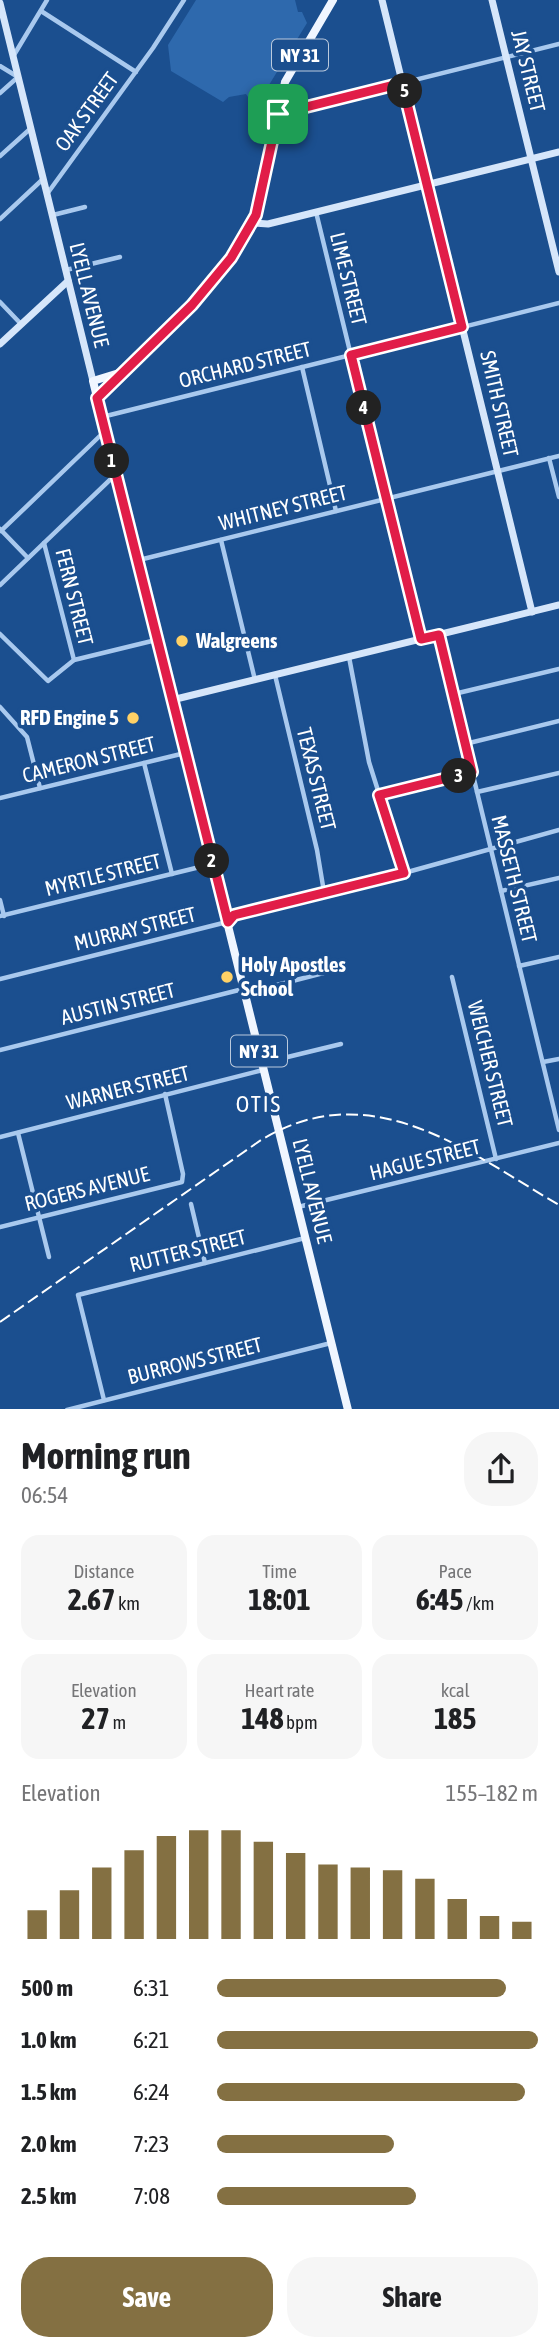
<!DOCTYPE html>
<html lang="en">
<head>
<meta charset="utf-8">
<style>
	body { margin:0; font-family:"Asap Condensed",sans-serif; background:#f6f6f6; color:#202124; height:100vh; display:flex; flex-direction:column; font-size:26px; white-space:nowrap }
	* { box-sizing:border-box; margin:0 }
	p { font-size:23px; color:#757577 }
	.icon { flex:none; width:38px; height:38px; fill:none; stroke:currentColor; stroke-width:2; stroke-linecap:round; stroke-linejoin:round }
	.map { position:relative; height:1409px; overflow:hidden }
	.panel { display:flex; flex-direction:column; background:#fff; flex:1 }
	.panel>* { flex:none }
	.pin { position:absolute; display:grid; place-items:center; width:60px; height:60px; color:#fff; margin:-30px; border-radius:14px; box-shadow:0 4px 10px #0006 }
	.km { position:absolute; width:35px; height:35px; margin:-18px; border-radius:50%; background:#222; color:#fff; font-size:19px; line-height:35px; text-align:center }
	.round { display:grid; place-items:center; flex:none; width:74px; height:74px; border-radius:28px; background:#f6f6f6 }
	.overview { display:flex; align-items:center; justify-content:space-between; height:119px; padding:0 21px }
	h1 { font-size:38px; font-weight:700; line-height:52px }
	.stats { display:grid; grid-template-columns:repeat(3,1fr); gap:10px; height:119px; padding:7px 21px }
	.stats div { display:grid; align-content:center; border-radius:18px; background:#f6f6f6; text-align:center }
	.stats b { font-size:30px; font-weight:700 }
	.stats small { font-size:19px; font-weight:400 }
	.stats p { font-size:19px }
	.chart { height:196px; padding:14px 21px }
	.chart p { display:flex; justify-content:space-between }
	.chart svg { width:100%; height:126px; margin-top:7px; stroke:#847042; stroke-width:6 }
	.button { display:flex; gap:14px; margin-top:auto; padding:14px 21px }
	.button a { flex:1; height:80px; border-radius:28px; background:#847042; color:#fff; font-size:28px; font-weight:700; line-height:80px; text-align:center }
	.button a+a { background:#f6f6f6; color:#202124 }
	ul { padding:0 21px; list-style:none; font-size:23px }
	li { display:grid; grid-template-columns:112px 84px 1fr; align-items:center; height:52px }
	li i { height:18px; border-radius:9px; background:#847042 }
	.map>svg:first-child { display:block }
	.green { fill:#2e69ad }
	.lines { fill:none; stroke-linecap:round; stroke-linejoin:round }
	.street { stroke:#a9c9ee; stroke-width:4.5 }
	.secondary { stroke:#d6e6fa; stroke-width:7 }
	.primary { stroke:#f0f6ff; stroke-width:8 }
	.rail { stroke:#fff; stroke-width:2; stroke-dasharray:12 5; stroke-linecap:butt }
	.route-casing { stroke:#fff; stroke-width:14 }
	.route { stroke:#e11d48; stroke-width:9 }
	.poi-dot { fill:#ffd166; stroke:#1b4f8f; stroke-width:2.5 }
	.labels { text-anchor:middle; stroke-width:7; stroke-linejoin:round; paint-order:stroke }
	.shield { fill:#1b4f8f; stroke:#bbcadd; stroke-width:2 }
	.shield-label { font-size:19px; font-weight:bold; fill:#fff }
	.street-label { font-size:21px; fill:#fff; stroke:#1b4f8f }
	.poi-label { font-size:21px; font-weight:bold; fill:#fff; stroke:#1b4f8f; text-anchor:start }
	.neighbourhood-label { font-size:23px; letter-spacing:2px; fill:#fff; stroke:#1b4f8f }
</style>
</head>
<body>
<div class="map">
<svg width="559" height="1410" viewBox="0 0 559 1410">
	<rect width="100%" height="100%" fill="#1b4f8f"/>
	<path class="green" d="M196,0h99l3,12h4l5,11 -46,75 -13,-1 -2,-3 -17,3 -6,5 -52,-31 -3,-26z"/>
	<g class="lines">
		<g class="street">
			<path d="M41,11l95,61"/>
			<path d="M14,55l33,-55"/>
			<path d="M0,66l18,11 -18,16"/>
			<path d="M278,114l281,-70"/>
			<path d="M0,156l30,-27"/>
			<path d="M47,194l106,-146 31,-48"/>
			<path d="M316,212l104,427"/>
			<path d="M53,215l32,-8"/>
			<path d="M0,219l43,-40"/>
			<path d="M66,270l54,-13"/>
			<path d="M0,302l21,22"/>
			<path d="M302,367l34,144"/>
			<path d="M102,417l457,-114"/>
			<path d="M549,458l10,39"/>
			<path d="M0,529l28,29"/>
			<path d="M1,531l103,-99"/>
			<path d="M221,540l34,140"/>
			<path d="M44,543l30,117"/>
			<path d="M139,560l420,-104"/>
			<path d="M0,585l115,-110"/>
			<path d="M0,634l48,47 26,-21 82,-20"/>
			<path d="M439,635l120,495"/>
			<path d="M349,657l20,105 35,111"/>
			<path d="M275,675l42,175 7,42"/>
			<path d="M454,694l105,-25"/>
			<path d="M0,707l27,30 13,51"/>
			<path d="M465,744l94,-23"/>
			<path d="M144,763l28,111"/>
			<path d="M477,792l82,-19"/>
			<path d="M379,795l93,-23"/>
			<path d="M0,798l185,-45"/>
			<path d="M501,891l58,-13"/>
			<path d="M0,900l4,16"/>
			<path d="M0,916l212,-52"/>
			<path d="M519,966l40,-9"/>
			<path d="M452,977l44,182"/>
			<path d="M0,979l227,-57 7,-7 170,-42 155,-43"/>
			<path d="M246,993l89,-23"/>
			<path d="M0,1050l243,-61"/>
			<path d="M543,1062l16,-3"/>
			<path d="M263,1063l78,-19"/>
			<path d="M18,1133l31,124"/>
			<path d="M0,1137l263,-67"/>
			<path d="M191,1204l14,59"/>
			<path d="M298,1207l261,-64"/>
			<path d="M0,1227l182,-45 1,-8 -18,-80"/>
			<path d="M104,1400l-26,-105 227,-57"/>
			<path d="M67,1410l264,-67"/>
		</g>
		<g class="secondary">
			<path d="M382,0l150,612"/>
			<path d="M492,0l67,272"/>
			<path d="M0,3l93,378"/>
			<path d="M253,223l15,1 291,-72"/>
			<path d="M0,344l68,-63"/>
			<path d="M172,700l387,-95"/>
		</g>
		<g class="primary">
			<path d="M333,0l-48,82 -17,83 -15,58 -30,47 -12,15 -85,83 -7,5 -26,8 255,1029"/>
			<path d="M97,399l25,-26"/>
		</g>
		<path class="rail" d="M0,1322l261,-182c110,-66 204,10 298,65"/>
	</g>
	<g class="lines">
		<defs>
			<path id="route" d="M402,83l60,244 -111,28 70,284 18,-4 33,137 -93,23 25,78 -170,42 -6,7 -131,-524 95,-93 39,-47 25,-43 22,-101z"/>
		</defs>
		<use href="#route" class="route-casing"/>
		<use href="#route" class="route"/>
	</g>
	<g class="poi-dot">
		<circle cx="182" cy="641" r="7"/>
		<circle cx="133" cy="718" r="7"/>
		<circle cx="227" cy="977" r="7"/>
	</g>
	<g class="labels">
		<g class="shield">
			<rect x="272" y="39.5" width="56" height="31" rx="5"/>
			<rect x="231" y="1035.5" width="56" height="31" rx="5"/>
		</g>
		<g class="shield-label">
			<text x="300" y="62">NY 31</text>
			<text x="259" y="1058">NY 31</text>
		</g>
		<g class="street-label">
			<text transform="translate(528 71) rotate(76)" y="7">JAY STREET</text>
			<text transform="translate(87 112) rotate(-54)" y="7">OAK STREET</text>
			<text transform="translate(348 279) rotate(76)" y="7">LIME STREET</text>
			<text transform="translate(89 295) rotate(76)" y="7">LYELL AVENUE</text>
			<text transform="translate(245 365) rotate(-14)" y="7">ORCHARD STREET</text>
			<text transform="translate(499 404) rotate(77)" y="7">SMITH STREET</text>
			<text transform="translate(283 508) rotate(-14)" y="7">WHITNEY STREET</text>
			<text transform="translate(74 597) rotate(76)" y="7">FERN STREET</text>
			<text transform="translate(89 760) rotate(-14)" y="7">CAMERON STREET</text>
			<text transform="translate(316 779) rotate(76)" y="7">TEXAS STREET</text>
			<text transform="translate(103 875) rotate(-14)" y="7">MYRTLE STREET</text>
			<text transform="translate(514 879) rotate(76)" y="7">MASSETH STREET</text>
			<text transform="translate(135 929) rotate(-14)" y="7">MURRAY STREET</text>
			<text transform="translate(118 1004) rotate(-14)" y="7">AUSTIN STREET</text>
			<text transform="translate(490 1064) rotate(76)" y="7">WEICHER STREET</text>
			<text transform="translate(128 1088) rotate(-14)" y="7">WARNER STREET</text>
			<text transform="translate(425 1160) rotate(-14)" y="7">HAGUE STREET</text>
			<text transform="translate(87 1189) rotate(-14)" y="7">ROGERS AVENUE</text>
			<text transform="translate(312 1191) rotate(76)" y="7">LYELL AVENUE</text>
			<text transform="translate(188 1251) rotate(-14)" y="7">RUTTER STREET</text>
			<text transform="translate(195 1361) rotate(-14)" y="7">BURROWS STREET</text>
		</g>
		<g class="poi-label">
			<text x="196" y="648">Walgreens</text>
			<text x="119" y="725" text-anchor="end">RFD Engine 5</text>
			<text x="241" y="972">Holy Apostles<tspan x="241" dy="24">School</tspan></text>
		</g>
		<g class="neighbourhood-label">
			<text x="259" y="1112">OTIS</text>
		</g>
	</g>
</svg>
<div class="pin" style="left:278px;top:114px;background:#1e9e55"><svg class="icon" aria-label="arrive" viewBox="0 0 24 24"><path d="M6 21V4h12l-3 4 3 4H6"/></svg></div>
<b class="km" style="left:112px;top:461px">1</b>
<b class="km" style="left:212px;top:861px">2</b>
<b class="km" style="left:459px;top:776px">3</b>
<b class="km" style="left:364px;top:408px">4</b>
<b class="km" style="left:405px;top:91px">5</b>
</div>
<section class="panel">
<div class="overview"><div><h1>Morning run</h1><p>06:54</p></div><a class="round"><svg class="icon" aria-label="share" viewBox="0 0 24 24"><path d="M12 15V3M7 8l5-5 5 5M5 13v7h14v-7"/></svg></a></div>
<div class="stats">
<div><p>Distance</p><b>2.67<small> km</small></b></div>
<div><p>Time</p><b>18:01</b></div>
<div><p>Pace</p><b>6:45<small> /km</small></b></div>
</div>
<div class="stats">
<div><p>Elevation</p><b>27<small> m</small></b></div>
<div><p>Heart rate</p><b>148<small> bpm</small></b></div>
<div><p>kcal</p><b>185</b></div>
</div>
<div class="chart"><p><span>Elevation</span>155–182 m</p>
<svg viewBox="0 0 160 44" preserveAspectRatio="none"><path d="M5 44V34M15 44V27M25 44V19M35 44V13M45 44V8M55 44V6M65 44V6M75 44V10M85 44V14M95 44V18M105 44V19M115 44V20M125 44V23M135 44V30M145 44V36M155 44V38"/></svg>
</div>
<ul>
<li><b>500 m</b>6:31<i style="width:90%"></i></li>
<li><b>1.0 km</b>6:21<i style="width:100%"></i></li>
<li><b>1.5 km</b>6:24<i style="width:96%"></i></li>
<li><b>2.0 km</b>7:23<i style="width:55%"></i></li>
<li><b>2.5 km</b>7:08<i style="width:62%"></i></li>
</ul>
<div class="button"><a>Save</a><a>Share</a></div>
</section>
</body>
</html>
